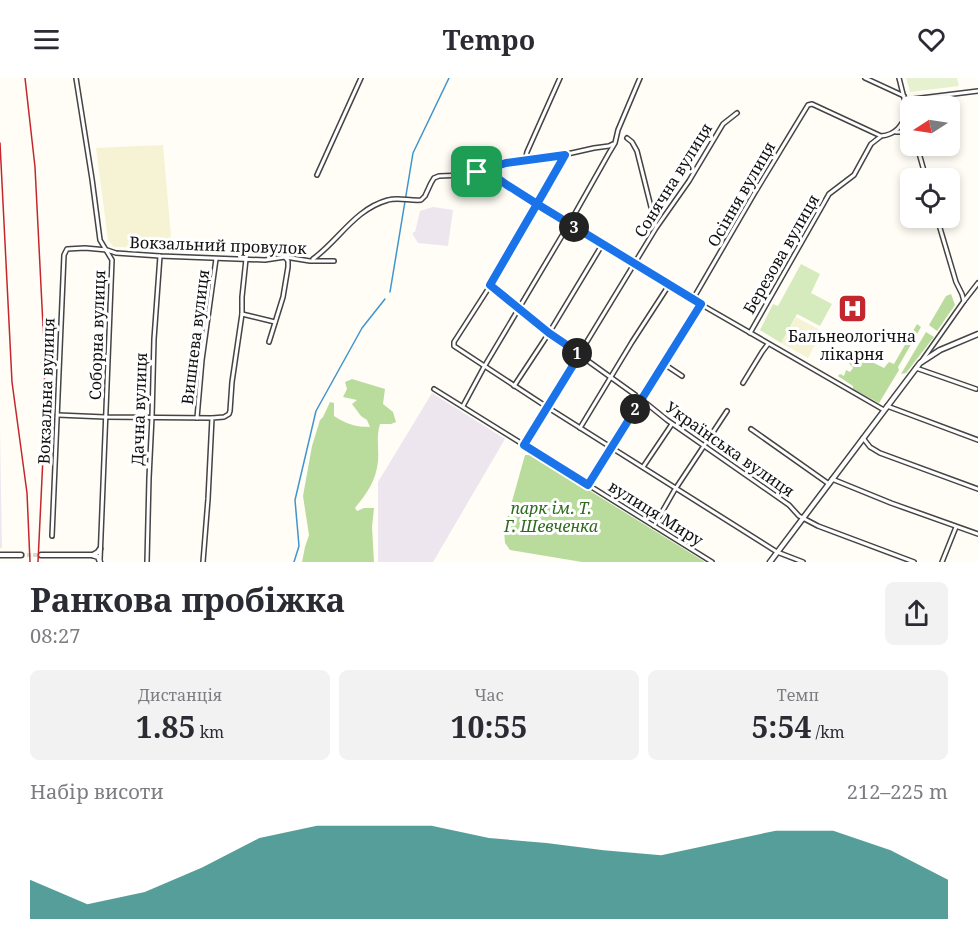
<!DOCTYPE html>
<html lang="uk">
<head>
<meta charset="utf-8">
<style>
	body { margin:0; font-family:"Noto Serif",serif; background:#f2f2f3; color:#2b2b33; height:100vh; display:flex; flex-direction:column; font-size:22px; white-space:nowrap }
	* { box-sizing:border-box; margin:0 }
	p { font-size:20px; color:#7c7c81 }
	.icon { flex:none; width:33px; height:33px; fill:none; stroke:currentColor; stroke-width:2; stroke-linecap:round; stroke-linejoin:round }
	.map { position:relative; height:484px; overflow:hidden }
	.panel { display:flex; flex-direction:column; background:#fff; flex:1 }
	.panel>* { flex:none }
	.needle { width:39px; rotate:258deg }
	.fabs { position:absolute; left:900px; top:18px; display:grid; gap:12px }
	.fabs a { display:grid; place-items:center; width:60px; height:60px; border-radius:9px; background:#fff; box-shadow:0 3px 9px #0003; font-size:30px }
	.pin { position:absolute; display:grid; place-items:center; width:51px; height:51px; color:#fff; margin:-26px; border-radius:12px; box-shadow:0 3px 9px #0006 }
	.km { position:absolute; width:30px; height:30px; margin:-15px; border-radius:50%; background:#222; color:#fff; font-size:16px; line-height:30px; text-align:center }
	.round { display:grid; place-items:center; flex:none; width:63px; height:63px; border-radius:9px; background:#f2f2f3 }
	.overview { display:flex; align-items:center; justify-content:space-between; height:102px; padding:0 30px }
	h1 { font-size:33px; font-weight:700; line-height:45px }
	.figures { display:grid; grid-template-columns:repeat(3,1fr); gap:9px; height:102px; padding:6px 30px }
	.figures div { display:grid; align-content:center; border-radius:9px; background:#f2f2f3; text-align:center }
	.figures b { font-size:30px; font-weight:700 }
	.figures small { font-size:16px; font-weight:400 }
	.figures p { font-size:16px }
	.chart { height:168px; padding:12px 30px }
	.chart p { display:flex; justify-content:space-between }
	.chart svg { width:100%; height:108px; margin-top:6px; fill:#0f766e; opacity:.7 }
	header { display:flex; justify-content:space-between; align-items:center; height:78px; padding:0 30px; background:#fff; font-size:27px; font-weight:700 }
	.map>svg:first-child { display:block }
	.industrial { fill:#eee6ef }
	.farmland { fill:#f6f3d4 }
	.green { fill:#d5ebbd }
	.forest { fill:#b9dc9c }
	.pitch { fill:#e6f2cf }
	.lines { fill:none; stroke-linecap:round; stroke-linejoin:round }
	.stream { stroke:#3f96cf; stroke-width:1.5 }
	.tertiary-tunnel { stroke:#dbdad3; stroke-width:4; stroke-dasharray:4 2; stroke-linecap:butt }
	.minor-casing { stroke:#444; stroke-width:6 }
	.tertiary-casing { stroke:#444; stroke-width:7 }
	.minor { stroke:#fff; stroke-width:3 }
	.tertiary { stroke:#fff; stroke-width:4 }
	.rail { stroke:#c4262e; stroke-width:1.5 }
	.route-casing { stroke:#fff; stroke-width:12 }
	.route { stroke:#1a73e8; stroke-width:8 }
	.labels { text-anchor:middle; stroke-width:6; stroke-linejoin:round; paint-order:stroke }
	.street-label { font-size:16px; fill:#111; stroke:#fff }
	.poi-label { font-size:16px; fill:#111; stroke:#fff }
	.park-label { font-size:16px; font-style:italic; fill:#2f6b1f; stroke:#fff }
</style>
</head>
<body>
<header><svg class="icon" aria-label="menu" viewBox="0 0 24 24"><path d="M4 6h16M4 12h16M4 18h16"/></svg>Tempo<svg class="icon" aria-label="heart" viewBox="0 0 24 24"><path d="M12 20l-8-8c-3-5 5-10 8-4 3-6 11-1 8 4z"/></svg></header>
<div class="map">
<svg width="978" height="484" viewBox="0 0 978 484">
	<rect width="100%" height="100%" fill="#fffdf5"/>
	<g class="industrial">
		<path d="M433,129l20,3 -5,36 -30,-3 -5,-8v-3h2l5,-21z"/>
		<path d="M432,315l73,46 -72,123h-55v-80z"/>
		<path d="M0,352l2,118h-2z"/>
	</g>
	<g class="farmland">
		<path d="M163,67l9,103 -58,-1 -6,-7 -12,-92z"/>
		<path d="M796,239l26,14 -14,27 -27,-15z"/>
	</g>
	<path class="green" d="M801,186l19,10 -9,19 21,11 -12,22 -23,-12 -16,29 -21,-13 13,-26 5,2z"/>
	<g class="forest">
		<path d="M951,216l4,11 -18,26 -8,-6 17,-29z"/>
		<path d="M917,246l4,3 -23,40 1,3 -20,33 -26,-14v-3l-15,-10 2,-2 4,2 2,-6 4,2 3,-4 -4,-5 5,-10 30,15 5,-6 5,2z"/>
		<path d="M926,254l8,5 -28,36 -5,1z"/>
		<path d="M352,301l33,10 -2,15 10,8 3,10 -5,2h-11c-4,13 -1,24 -2,37 -2,20 -11,32 -23,47l2,3 7,-3h10l-2,19 2,35h-72l3,-15 4,-12 -6,-39 9,-50 8,-26 3,-3 7,-15 4,1v13c12,8 22,11 36,11l-3,-7 -6,-4 -9,-12 5,-4 -14,-3 4,-8 -2,-7z"/>
		<path d="M525,377h7l173,107h-123l-72,-12 -5,-7 -1,-13z"/>
	</g>
	<path class="pitch" d="M906,0h51l2,8 -49,6z"/>
	<g class="lines">
		<g class="stream">
			<path d="M390,214l23,-139 36,-75"/>
			<path d="M294,484l5,-16 -4,-46 21,-89 46,-83 23,-29"/>
		</g>
		<path class="tertiary-tunnel" d="M21,477h20"/>
		<defs>
			<g id="minor">
				<path d="M76,0l16,101 8,61 12,20 -12,300"/>
				<path d="M865,0l39,18"/>
				<path d="M899,0l11,44"/>
				<path d="M905,22l73,-9"/>
				<path d="M896,54h7l7,3"/>
				<path d="M627,60l5,4 5,9 19,76"/>
				<path d="M917,68l9,32"/>
				<path d="M565,77l-75,131 -36,56v4l93,61 230,145 26,10"/>
				<path d="M525,83l2,-9 33,-74"/>
				<path d="M477,94l23,8 7,5 195,120 182,105"/>
				<path d="M317,97l44,-97"/>
				<path d="M937,140l19,64 6,12 2,7"/>
				<path d="M313,181c26,-19 42,-50 75,-59 10,-3 22,1 33,0l4,-4 6,-13 3,-5 5,-2 26,-1 40,-12 49,-6 40,-9 15,-2 4,-2"/>
				<path d="M490,208l59,47 92,66 26,21 122,85 10,11 19,10 96,36"/>
				<path d="M693,221l61,-105 54,-89 4,-1 69,32c15,-1 21,-11 27,-24"/>
				<path d="M242,236l33,8"/>
				<path d="M750,255l79,-139 25,-19 17,-31 9,-7"/>
				<path d="M269,264l14,-45 5,-30v-6l-3,-4"/>
				<path d="M921,284l43,-61 14,-18"/>
				<path d="M664,286l18,12"/>
				<path d="M916,290l60,21"/>
				<path d="M743,305l19,-31 6,-8"/>
				<path d="M514,308l35,-53 53,-88"/>
				<path d="M434,311l278,173"/>
				<path d="M463,328l21,-39 85,-143 40,-71 6,-10 3,-13 22,-52"/>
				<path d="M887,328l91,34"/>
				<path d="M58,337l47,2 107,1"/>
				<path d="M197,340l5,-58 14,-101"/>
				<path d="M580,350l52,-86 37,-57"/>
				<path d="M751,351l78,55"/>
				<path d="M863,360l7,9 10,6 98,36"/>
				<path d="M524,367l132,-217 33,-47 34,-57 14,-11"/>
				<path d="M643,389l29,-43"/>
				<path d="M832,401l59,24 87,31"/>
				<path d="M588,407l113,-181"/>
				<path d="M654,448l20,-35 53,-80"/>
				<path d="M52,458l12,-281 3,-6 18,-1 22,2 9,3 44,3 105,4 20,-3 25,4h24"/>
				<path d="M147,484l2,-84 3,-61 2,-78 6,-83"/>
				<path d="M203,484l5,-63 4,-81 12,-1 5,-3 1,-3 2,-29 10,-68v-17l4,-38"/>
				<path d="M942,484l14,-35"/>
			</g>
			<g id="tertiary">
				<path d="M0,477h21"/>
				<path d="M41,477h51l6,2 2,5"/>
				<path d="M93,477l5,-3 2,-3"/>
				<path d="M770,484l150,-199 20,-13 38,-16"/>
			</g>
		</defs>
		<use href="#minor" class="minor-casing"/>
		<use href="#tertiary" class="tertiary-casing"/>
		<use href="#minor" class="minor"/>
		<use href="#tertiary" class="tertiary"/>
		<g class="rail">
			<path d="M25,0l10,89 9,179 1,69 -7,147"/>
			<path d="M0,65l12,239 15,111 3,69"/>
		</g>
	</g>
	<g class="lines">
		<defs>
			<path id="route" d="M477,94l23,8 7,5 30,19 -47,81 59,48 31,21 -56,91 64,40 113,-181 -164,-100 28,-49 -59,8 -29,9"/>
		</defs>
		<use href="#route" class="route-casing"/>
		<use href="#route" class="route"/>
	</g>
	<defs>
		<symbol id="hospital-square" viewBox="-11 -11 22 22"><rect x="-9" y="-9" width="18" height="18" rx="4" fill="#c4262e" stroke="#fff"/><path d="M-5-5h3v3.5h4V-5h3V5h-3V1.5h-4V5h-3Z" fill="#fff"/></symbol>
	</defs>
	<g fill-rule="evenodd">
		<use href="#hospital-square" x="836" y="214" width="33" height="33"/>
	</g>
	<g class="labels">
		<g class="street-label">
			<text transform="translate(673 102) rotate(-58)" y="6">Сонячна вулиця</text>
			<text transform="translate(741 116) rotate(-60)" y="6">Осіння вулиця</text>
			<text transform="translate(218 167) rotate(2)" y="6">Вокзальний провулок</text>
			<text transform="translate(781 176) rotate(-60)" y="6">Березова вулиця</text>
			<text transform="translate(97 257) rotate(-88)" y="6">Соборна вулиця</text>
			<text transform="translate(195 259) rotate(-83)" y="6">Вишнева вулиця</text>
			<text transform="translate(46 313) rotate(-88)" y="6">Вокзальна вулиця</text>
			<text transform="translate(139 331) rotate(-88)" y="6">Дачна вулиця</text>
			<text transform="translate(730 371) rotate(35)" y="6">Українська вулиця</text>
			<text transform="translate(656 435) rotate(32)" y="6">вулиця Миру</text>
		</g>
		<g class="poi-label">
			<text x="852" y="264">Бальнеологічна<tspan x="852" dy="18">лікарня</tspan></text>
		</g>
		<g class="park-label">
			<text x="551" y="436">парк ім. Т.<tspan x="551" dy="18">Г. Шевченка</tspan></text>
		</g>
	</g>
</svg>
<div class="fabs">
<a><svg class="needle" viewBox="-14 -14 28 28"><path d="M0-13l5 13h-10z" fill="#e53935"/><path d="M0 13l5-13h-10z" fill="#7c7c81"/></svg></a>
<a><svg class="icon" aria-label="locate" viewBox="0 0 24 24"><circle cx="12" cy="12" r="6"/><path d="M12 2v4M12 18v4M2 12h4M18 12h4"/></svg></a>
</div>
<div class="pin" style="left:477px;top:94px;background:#1e9e55"><svg class="icon" aria-label="arrive" viewBox="0 0 24 24"><path d="M6 21V4h12l-3 4 3 4H6"/></svg></div>
<b class="km" style="left:577px;top:275px">1</b>
<b class="km" style="left:635px;top:331px">2</b>
<b class="km" style="left:574px;top:149px">3</b>
</div>
<section class="panel">
<div class="overview"><div><h1>Ранкова пробіжка</h1><p>08:27</p></div><a class="round"><svg class="icon" aria-label="share" viewBox="0 0 24 24"><path d="M12 15V3M7 8l5-5 5 5M5 13v7h14v-7"/></svg></a></div>
<div class="figures">
<div><p>Дистанція</p><b>1.85<small> km</small></b></div>
<div><p>Час</p><b>10:55</b></div>
<div><p>Темп</p><b>5:54<small> /km</small></b></div>
</div>
<div class="chart"><p><span>Набір висоти</span>212–225 m</p>
<svg viewBox="0 0 160 44" preserveAspectRatio="none"><path d="M0 44V28L10 38L20 33L30 23L40 11L50 6L60 6L70 6L80 11L90 13L100 16L110 18L120 13L130 8L140 8L150 16L160 28V44z"/></svg>
</div>
</section>
</body>
</html>
